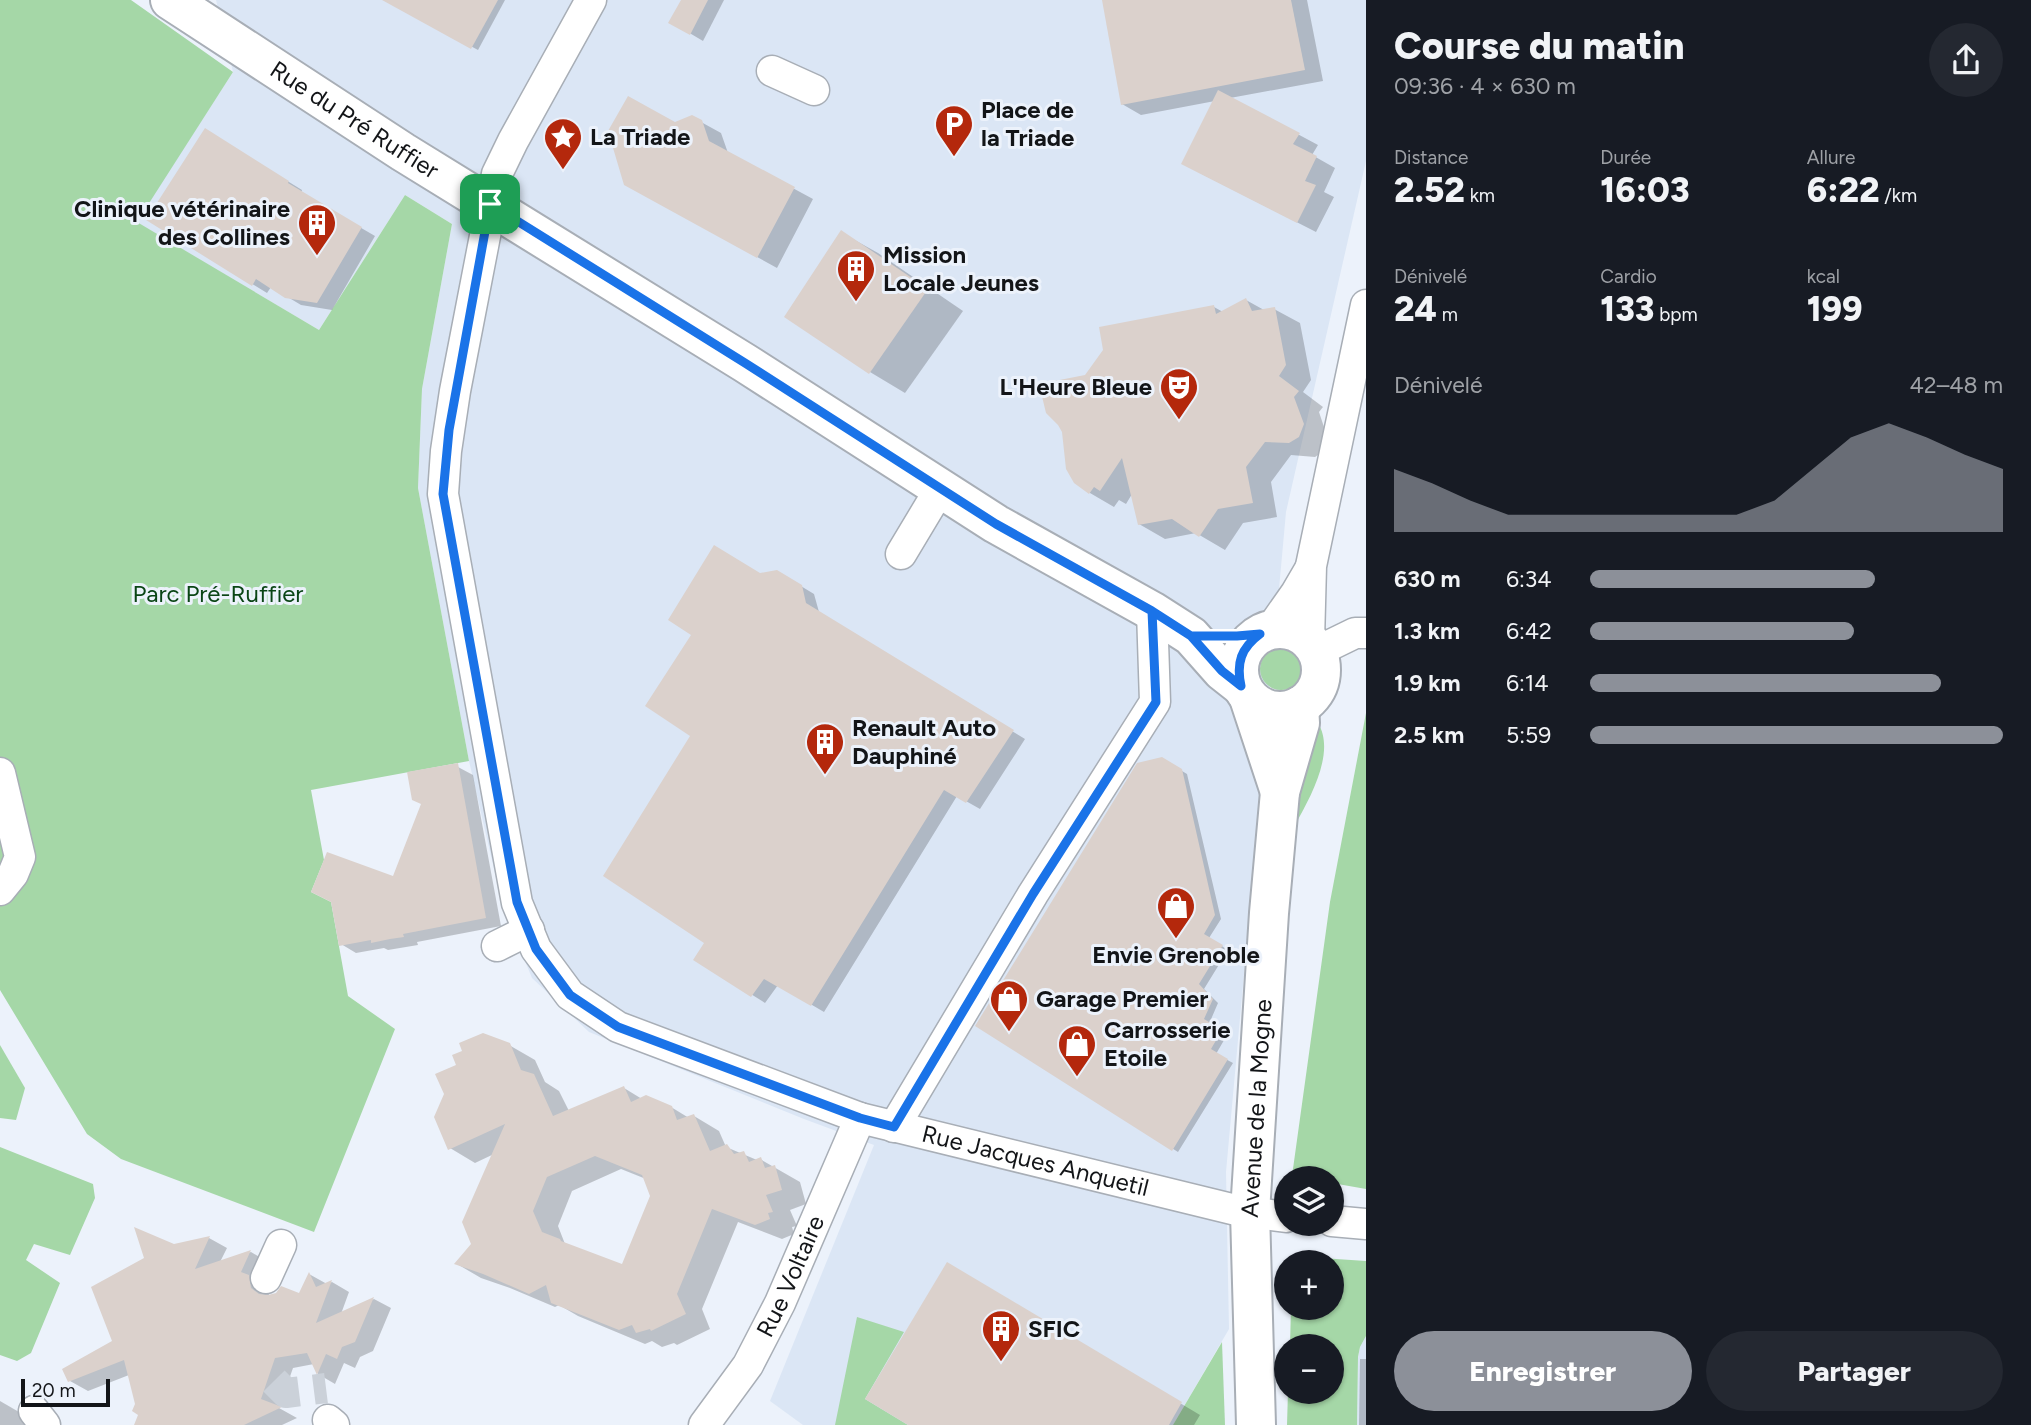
<!DOCTYPE html>
<html lang="fr">
<head>
<meta charset="utf-8">
<style>
	body { margin:0; font-family:Figtree,sans-serif; background:#242831; color:#f1f3f6; height:100vh; display:flex; flex-direction:column; font-size:26px; white-space:nowrap }
	* { box-sizing:border-box; margin:0 }
	p { font-size:23px; color:#9ea1a6 }
	.icon { flex:none; width:38px; height:38px; fill:none; stroke:currentColor; stroke-width:2; stroke-linecap:round; stroke-linejoin:round }
	.map { position:relative; flex:1; overflow:hidden }
	.details { display:flex; flex-direction:column; background:#171b24; width:665px }
	.details>* { flex:none }
	.tools { position:absolute; left:1274px; top:1166px; display:grid; gap:14px }
	.tools a { display:grid; place-items:center; width:70px; height:70px; border-radius:50%; background:#171b24; box-shadow:0 2px 5px #0004; font-size:35px }
	.scale { position:absolute; left:21px; bottom:18px; width:89px; box-sizing:border-box; padding-left:7px; border:4px solid #131518; border-top:0; font-size:19px; line-height:24px; white-space:nowrap; color:#131518; -webkit-text-stroke:5px #ecf2fb; paint-order:stroke }
	.pin { position:absolute; display:grid; place-items:center; width:60px; height:60px; color:#fff; margin:-30px; border-radius:14px; box-shadow:0 4px 10px #0006 }
	.round { display:grid; place-items:center; flex:none; width:74px; height:74px; border-radius:37px; background:#242831 }
	.head { display:flex; align-items:center; justify-content:space-between; height:119px; padding:0 28px }
	h1 { font-size:38px; font-weight:800; line-height:52px }
	.figures { display:grid; grid-template-columns:repeat(3,1fr); gap:10px; height:119px; padding:7px 28px }
	.figures div { display:grid; align-content:center }
	.figures b { font-size:35px; font-weight:800 }
	.figures small { font-size:19px; font-weight:400 }
	.figures p { font-size:19px }
	.chart { height:196px; padding:14px 28px }
	.chart p { display:flex; justify-content:space-between }
	.chart svg { width:100%; height:126px; margin-top:7px; fill:#8c9099; opacity:.7 }
	.primary-button { display:flex; gap:14px; margin-top:auto; padding:14px 28px }
	.primary-button a { flex:1; height:80px; border-radius:42px; background:#8c9099; color:#fff; font-size:28px; font-weight:800; line-height:80px; text-align:center }
	.primary-button a+a { background:#242831; color:#f1f3f6 }
	ul { padding:0 28px; list-style:none; font-size:23px }
	li { display:grid; grid-template-columns:112px 84px 1fr; align-items:center; height:52px }
	li i { height:18px; border-radius:9px; background:#8c9099 }
	main { display:flex; flex:1; min-height:0 }
	.map>svg:first-child { display:block }
	.built { fill:#dbe6f5 }
	.green { fill:#a5d7a7 }
	.shadow { fill:#0003; fill-rule:evenodd }
	.building { fill:#dbd1cc; fill-rule:evenodd }
	.lines { fill:none; stroke-linecap:round; stroke-linejoin:round }
	.minor-tunnel { stroke:#cbd1d9; stroke-width:30; stroke-dasharray:30 15; stroke-linecap:butt }
	.minor-casing { stroke:#a8aeb6; stroke-width:33 }
	.major-casing { stroke:#a8aeb6; stroke-width:42 }
	.minor { stroke:#fff; stroke-width:30 }
	.major { stroke:#fff; stroke-width:38 }
	.route-casing { stroke:#fff; stroke-width:14 }
	.route { stroke:#1a73e8; stroke-width:9 }
	.labels { text-anchor:middle; stroke-width:6; stroke-linejoin:round; paint-order:stroke }
	.poi-label { font-size:24px; font-weight:bold; fill:#131518; stroke:#ecf2fb; text-anchor:start }
	.street-label { font-size:24px; fill:#131518; stroke:#ecf2fb }
	.park-label { font-size:24px; fill:#0a4515; stroke:#ecf2fb }
</style>
</head>
<body>
<main>
<div class="map">
<svg width="1366" height="1425" viewBox="0 0 1366 1425">
	<rect width="100%" height="100%" fill="#ecf2fb"/>
	<g class="built">
		<path d="M216,0h1150v161l-80,351 -60,660 3,157 -56,96h-370l-33,-24 104,-256 -70,-26 -215,-87 -57,-54 -29,-70 -34,-147 -51,-273 4,-99 30,-165 -47,-29 -86,135 -183,-108 97,-150z"/>
		<path d="M1366,1336v89h-9l1,-67 2,-11z"/>
	</g>
	<g class="green">
		<path d="M0,0h131l102,72 -96,150 182,108 86,-135 47,29 -30,165 -4,99 51,273 -158,29 13,70 -13,32 20,10 17,94 47,33 -81,203 -193,-73 -34,-25 -87,-144z"/>
		<circle cx="1281" cy="669" r="21"/>
		<path d="M1366,713v476l-34,-6v-5l-40,-2 38,-274z"/>
		<path d="M1318,723c18,29 -8,75 -22,100l-1,-54z"/>
		<path d="M0,1045l25,43 -9,32 -16,-2z"/>
		<path d="M0,1147l93,37 2,14 -25,57 -36,-11 -8,16 34,23 -29,70 -14,8 -17,-6z"/>
		<path d="M1306,1257l60,4v75l-6,11 -2,10 -1,68h-70l1,-34h44v-45h-42l1,-39h41v-45h-31z"/>
		<path d="M857,1317l47,15 -39,67 43,26h-73z"/>
		<path d="M1222,1342l3,83h-52z"/>
	</g>
	<g class="shadow">
		<path d="M385,0h120l-27,50z"/>
		<path d="M682,0h42l-21,41 -32,-19z"/>
		<path d="M1109,0h198l16,81 -93,17 88,47 -6,10 23,13 -11,24 10,5 -18,35 -114,-58 13,-73 -74,14 -19,-11z"/>
		<path d="M701,122l20,11 7,20 85,46 -36,69 -132,-73z"/>
		<path d="M219,139l83,51 -1,3 74,43 -43,74 -31,-5 -30,-18 -4,6 -119,-73z"/>
		<path d="M842,233l36,20 85,58 -58,82 -35,-21z"/>
		<path d="M1246,300l18,10 10,-1 26,14 11,57 -8,12 20,15 -4,5 9,27 -4,12 -9,6 -24,-2 -20,27 6,35 -34,6 -18,27 -29,-17 -31,6 -26,-15 -7,-30 -6,10 -7,-4 -5,7 -24,-14 -4,-116 128,-70 9,5z"/>
		<path d="M776,571l38,23 5,18 206,127 -45,70 -23,-13 -133,216 -46,-27 -13,18 -70,-44 11,-17 -13,-206 67,-161z"/>
		<path d="M1162,759l25,15 34,145 -12,19 19,12 -24,39 14,14 -9,21 18,11 -11,19 17,9 -55,89 -201,-127z"/>
		<path d="M458,767l15,8 28,151 -84,16 1,3 -30,5 -4,-2 -28,5 -15,-9 53,-66z"/>
		<path d="M509,1045l26,15 10,22 14,9 10,20 55,-23 18,11 29,8 18,11 5,-2 25,15 7,16 31,13 3,-1 40,23 6,22 -16,6 7,16 -5,1 2,7 -12,5 -44,-17 -36,87 8,20 -33,16 -3,-2 -12,4 -10,-6 -7,3 -67,-28 -19,-11 -4,2 -45,-19 -29,-10 -24,-14 16,-20 21,-90 -19,9 -25,-15zM621,1169l25,10 6,17 -29,70 -58,-22 -7,-18 14,-35z"/>
		<path d="M209,1238l18,10 -7,14 31,-10 17,10 1,35 31,-2 9,-21 18,10 5,-2 17,10 -8,22 33,-15 17,9 -18,43 -13,6 -5,11 -11,-5 -9,21 -17,-10 -4,-10 -21,4 -14,40 18,10 -15,7h-146l4,-11 -11,-39 -41,16 -18,-10 45,-40 59,-95z"/>
		<path d="M947,1264l253,151 -6,10h-283z"/>
		<path d="M1360,1359h6v66h-7z"/>
		<path d="M0,1401l19,11 6,13h-25z"/>
	</g>
	<g class="building">
		<path d="M382,0h116l-27,49z"/>
		<path d="M681,0h27l-18,35 -22,-12z"/>
		<path d="M1102,0h189l14,70 -184,35z"/>
		<path d="M1218,90l82,43 -7,11 24,12 -12,25 11,4 -19,38 -116,-59z"/>
		<path d="M628,96l47,26 17,-7 10,5 7,21 86,46 -38,71 -133,-73 -16,-54z"/>
		<path d="M205,128l84,53 -1,2 74,44 -45,76 -32,-5 -29,-19 -4,7 -106,-66z"/>
		<path d="M841,230l87,59 -59,85 -85,-57z"/>
		<path d="M1246,298l6,13 23,-4 11,58 -7,11 20,15 -5,6 10,27 -5,13 -10,6 -24,-1 -19,25 7,36 -35,6 -19,28 -27,-18 -34,6 -16,-67 -22,33 -6,-4 -5,7 -15,-11 -8,-14 -4,-37 -4,-7 -12,-12 -7,-29 46,-9 18,-25 -4,-23 115,-22 2,9z"/>
		<path d="M714,545l46,28 17,-3 25,15 4,18 208,127 -48,73 -22,-13 -133,216 -47,-27 -13,18 -58,-37 11,-17 -101,-67 87,-140 -45,-30 46,-71 -23,-15z"/>
		<path d="M1162,757l20,12 33,146 -11,19 19,11 -24,39 14,15 -9,20 18,11 -11,19 17,10 -56,92 -197,-125 162,-263z"/>
		<path d="M458,763l28,155 -83,16 1,3 -14,2 -19,4v-3l-32,6 -8,-44 -20,-10 16,-40 66,24 28,-72 -9,-4 -5,-28z"/>
		<path d="M483,1033l27,10 11,27 13,4 19,42 71,-30 7,16 15,-7 26,11 5,14 17,-6 16,37 17,-7 7,10 10,-3 5,11 12,-5 4,11 10,-3 7,25 -16,5 7,17 -5,1 2,6 -15,6 -43,-16 -35,85 9,20 -35,17 -1,-2 -14,4 -4,-8 -13,5 -68,-27 -5,-18 -17,9 -46,-20 -29,-10 17,-20 -9,-22 43,-98 -57,26 -14,-33 10,-23 -9,-20 21,-9 -4,-10 10,-4 -3,-8zM595,1156l47,19 8,21 -28,68 -61,-23 -1,-2 -18,-7 -9,-21 14,-34z"/>
		<path d="M134,1227l40,17 36,-8 -15,33 56,-19 -10,22 8,3 2,13 8,6 9,1 8,-2 5,-7 18,7 10,-21 7,15 16,-7 -16,43 58,-26 -19,45 -13,5 -5,12 -11,-5 -9,21 -10,-22 -32,5 -14,41 21,8 -38,18h-110l4,-10 -6,-4 3,-7 -11,-44 -56,22 -6,-13 50,-28 -21,-54 53,-29z"/>
		<path d="M947,1262l235,140 -13,23h-261l-43,-26z"/>
	</g>
	<g class="lines">
		<path class="minor-tunnel" d="M274,1381l12,12 40,-5"/>
		<defs>
			<g id="minor">
				<path id="s1" d="M591,0l-78,141 -16,33 -42,217 -9,60 -3,43 74,409 19,46 34,46 48,32 242,91 380,93 46,6"/>
				<path d="M772,71l42,19"/>
				<path d="M901,554l39,-65"/>
				<path d="M1270,630l26,-37 14,-24"/>
				<path d="M1309,641l2,-75 55,-261"/>
				<path d="M1316,652l39,-19h11"/>
				<path d="M0,773l20,84 -7,17 -13,16"/>
				<path d="M497,946l32,-16"/>
				<path d="M894,1127l139,-233 122,-192 -3,-91"/>
				<path d="M1332,1221l34,3"/>
				<path d="M266,1278l15,-33"/>
				<path d="M34,1411l11,14"/>
				<path d="M328,1420l6,5"/>
				<path id="s2" d="M704,1425l44,-60 32,-62 80,-185"/>
			</g>
			<g id="major">
				<path id="s3" d="M170,0l233,152 342,211 251,161 156,87 39,25 31,35 19,15"/>
				<circle cx="1280" cy="670" r="41"/>
				<path d="M1249,698l31,94"/>
				<path id="s4" d="M1256,1425l-6,-213 19,-299 11,-121 20,-69 -1,-17"/>
			</g>
		</defs>
		<use href="#minor" class="minor-casing"/>
		<use href="#major" class="major-casing"/>
		<use href="#minor" class="minor"/>
		<use href="#major" class="major"/>
	</g>
	<g class="lines">
		<defs>
			<path id="route" d="M490,204l-41,226 -6,64 74,408 19,47 34,46 48,32 242,91 34,9 139,-233 123,-192 -4,-91 39,25 31,35 19,15c-5,-23 0,-38 19,-52l-23,2h-46l-39,-25 -156,-87 -251,-161 -255,-159"/>
		</defs>
		<use href="#route" class="route-casing"/>
		<use href="#route" class="route"/>
	</g>
	<defs>
		<symbol id="parking-pin" viewBox="-11 -11 22 30"><path d="M0 17L-7.5 6A9.5 9.5 0 1 1 7.5 6Z" fill="#b4280c" stroke="#ecf2fb"/><path d="M-3.5-5.5H1a3.5 3.5 0 0 1 0 7H-1V5.5H-3.5ZM-1-3.4V-.6H.8a1.4 1.4 0 0 0 0-2.8Z" fill="#fff"/></symbol>
		<symbol id="sight-pin" viewBox="-11 -11 22 30"><path d="M0 17L-7.5 6A9.5 9.5 0 1 1 7.5 6Z" fill="#b4280c" stroke="#ecf2fb"/><path d="M0-6L1.8-2.2L6-1.7L2.9 1.2L3.7 5.4L0 3.3L-3.7 5.4L-2.9 1.2L-6-1.7L-1.8-2.2Z" fill="#fff"/></symbol>
		<symbol id="building-pin" viewBox="-11 -11 22 30"><path d="M0 17L-7.5 6A9.5 9.5 0 1 1 7.5 6Z" fill="#b4280c" stroke="#ecf2fb"/><path d="M-4-6H4V6H1V3H-1V6H-4ZM-2.5-4.3h1.7v1.8h-1.7ZM.8-4.3h1.7v1.8H.8ZM-2.5-1h1.7V.8h-1.7ZM.8-1h1.7V.8H.8Z" fill="#fff"/></symbol>
		<symbol id="theatre-pin" viewBox="-11 -11 22 30"><path d="M0 17L-7.5 6A9.5 9.5 0 1 1 7.5 6Z" fill="#b4280c" stroke="#ecf2fb"/><path d="M-5-5.5Q0-4 5-5.5V0Q5 5 0 6Q-5 5-5 0ZM-3.3-2.5H-1v1.5H-3.3ZM1-2.5H3.3v1.5H1ZM-2.8 1Q0 5.5 2.8 1Z" fill="#fff"/></symbol>
		<symbol id="shop-pin" viewBox="-11 -11 22 30"><path d="M0 17L-7.5 6A9.5 9.5 0 1 1 7.5 6Z" fill="#b4280c" stroke="#ecf2fb"/><path d="M-5-2.5h2.3a2.7 3.5 0 0 1 5.4 0H5L5.5 6h-11ZM-1.5-2.5h3a1.5 2.3 0 0 0-3 0Z" fill="#fff"/></symbol>
	</defs>
	<g fill-rule="evenodd">
		<use href="#parking-pin" x="932" y="102" width="44" height="60"/>
		<use href="#sight-pin" x="541" y="115" width="44" height="60"/>
		<use href="#building-pin" x="295" y="201" width="44" height="60"/>
		<use href="#building-pin" x="834" y="247" width="44" height="60"/>
		<use href="#theatre-pin" x="1157" y="365" width="44" height="60"/>
		<use href="#building-pin" x="803" y="720" width="44" height="60"/>
		<use href="#shop-pin" x="1154" y="884" width="44" height="60"/>
		<use href="#shop-pin" x="987" y="977" width="44" height="60"/>
		<use href="#shop-pin" x="1055" y="1022" width="44" height="60"/>
		<use href="#building-pin" x="979" y="1307" width="44" height="60"/>
	</g>
	<g class="labels">
		<g class="poi-label">
			<text x="981" y="118">Place de<tspan x="981" dy="28">la Triade</tspan></text>
			<text x="590" y="145">La Triade</text>
			<text x="290" y="217" text-anchor="end">Clinique vétérinaire<tspan x="290" dy="28">des Collines</tspan></text>
			<text x="883" y="263">Mission<tspan x="883" dy="28">Locale Jeunes</tspan></text>
			<text x="1152" y="395" text-anchor="end">L'Heure Bleue</text>
			<text x="852" y="736">Renault Auto<tspan x="852" dy="28">Dauphiné</tspan></text>
			<text x="1176" y="963" text-anchor="middle">Envie Grenoble</text>
			<text x="1036" y="1007">Garage Premier</text>
			<text x="1104" y="1038">Carrosserie<tspan x="1104" dy="28">Etoile</tspan></text>
			<text x="1028" y="1337">SFIC</text>
		</g>
		<g class="street-label">
			<text dy="8" stroke="none"><textPath href="#s3" startOffset="220">Rue du Pré Ruffier</textPath></text>
			<text dy="8" stroke="none"><textPath href="#s4" startOffset="317">Avenue de la Mogne</textPath></text>
			<text dy="8" stroke="none"><textPath href="#s1" startOffset="1542">Rue Jacques Anquetil</textPath></text>
			<text dy="8" stroke="none"><textPath href="#s2" startOffset="173">Rue Voltaire</textPath></text>
		</g>
		<g class="park-label">
			<text x="218" y="602">Parc Pré-Ruffier</text>
		</g>
	</g>
</svg>
<div class="tools">
<a><svg class="icon" aria-label="layers" viewBox="0 0 24 24"><path d="M12 4l9 5-9 5-9-5zM3 14l9 5 9-5"/></svg></a>
<a>+</a>
<a>−</a>
</div>
<div class="scale">20 m</div>
<div class="pin" style="left:490px;top:204px;background:#1e9e55"><svg class="icon" aria-label="arrive" viewBox="0 0 24 24"><path d="M6 21V4h12l-3 4 3 4H6"/></svg></div>
</div>
<section class="details">
<div class="head"><div><h1>Course du matin</h1><p>09:36 · 4 × 630 m</p></div><a class="round"><svg class="icon" aria-label="share" viewBox="0 0 24 24"><path d="M12 15V3M7 8l5-5 5 5M5 13v7h14v-7"/></svg></a></div>
<div class="figures">
<div><p>Distance</p><b>2.52<small> km</small></b></div>
<div><p>Durée</p><b>16:03</b></div>
<div><p>Allure</p><b>6:22<small> /km</small></b></div>
</div>
<div class="figures">
<div><p>Dénivelé</p><b>24<small> m</small></b></div>
<div><p>Cardio</p><b>133<small> bpm</small></b></div>
<div><p>kcal</p><b>199</b></div>
</div>
<div class="chart"><p><span>Dénivelé</span>42–48 m</p>
<svg viewBox="0 0 160 44" preserveAspectRatio="none"><path d="M0 44V22L10 27L20 33L30 38L40 38L50 38L60 38L70 38L80 38L90 38L100 33L110 22L120 11L130 6L140 11L150 17L160 22V44z"/></svg>
</div>
<ul>
<li><b>630 m</b>6:34<i style="width:69%"></i></li>
<li><b>1.3 km</b>6:42<i style="width:64%"></i></li>
<li><b>1.9 km</b>6:14<i style="width:85%"></i></li>
<li><b>2.5 km</b>5:59<i style="width:100%"></i></li>
</ul>
<div class="primary-button"><a>Enregistrer</a><a>Partager</a></div>
</section>
</main>
</body>
</html>
